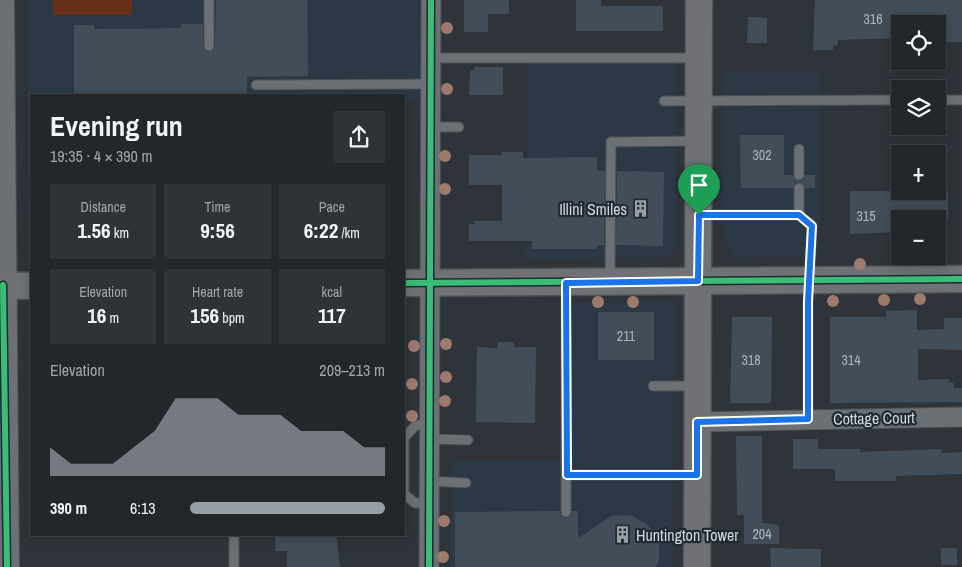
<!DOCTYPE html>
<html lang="en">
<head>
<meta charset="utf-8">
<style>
	body { margin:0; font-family:"Archivo Narrow",sans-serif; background:#2e3337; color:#f1f3f6; height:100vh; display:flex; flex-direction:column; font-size:19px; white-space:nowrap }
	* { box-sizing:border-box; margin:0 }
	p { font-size:16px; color:#a2a5a9 }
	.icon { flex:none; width:28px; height:28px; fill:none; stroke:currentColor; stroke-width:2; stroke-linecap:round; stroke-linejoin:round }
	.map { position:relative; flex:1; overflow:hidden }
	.details { position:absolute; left:30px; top:94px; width:375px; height:442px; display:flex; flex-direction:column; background:#22272b; border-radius:0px; box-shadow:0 2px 12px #0003,0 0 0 1px #3f4447 }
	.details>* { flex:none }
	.controls { position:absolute; left:891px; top:15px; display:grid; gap:10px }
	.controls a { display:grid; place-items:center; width:55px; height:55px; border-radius:0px; background:#22272b; box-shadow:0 2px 12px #0003,0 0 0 1px #3f4447; font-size:25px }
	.pin { position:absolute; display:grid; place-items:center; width:42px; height:42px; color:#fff; margin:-51px -21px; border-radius:50% 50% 50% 0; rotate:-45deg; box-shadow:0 0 5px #0007 }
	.pin .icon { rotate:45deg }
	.round { display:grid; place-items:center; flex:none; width:52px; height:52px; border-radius:0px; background:#2e3337 }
	.headline { display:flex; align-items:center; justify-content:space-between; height:85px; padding:0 20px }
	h1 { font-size:28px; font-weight:700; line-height:38px }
	.figures { display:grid; grid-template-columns:repeat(3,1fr); gap:8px; height:85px; padding:5px 20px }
	.figures div { display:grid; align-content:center; border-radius:0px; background:#2e3337; text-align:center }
	.figures b { font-size:21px; font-weight:700 }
	.figures small { font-size:14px; font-weight:400 }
	.figures p { font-size:14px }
	.chart { height:140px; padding:10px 20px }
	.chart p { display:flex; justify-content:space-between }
	.chart svg { width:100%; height:90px; margin-top:5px; fill:#979ea4; opacity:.7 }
	ul { padding:0 20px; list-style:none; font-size:16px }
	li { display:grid; grid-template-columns:80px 60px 1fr; align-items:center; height:38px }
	li i { height:12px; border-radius:6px; background:#979ea4 }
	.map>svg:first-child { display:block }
	.built { fill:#2b3946 }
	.green { fill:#652f18 }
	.building { fill:#414e59 }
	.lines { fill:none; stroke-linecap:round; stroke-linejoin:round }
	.service-casing { stroke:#4c5055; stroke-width:11 }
	.minor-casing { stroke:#4c5055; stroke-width:21 }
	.tertiary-casing { stroke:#4c5055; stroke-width:26 }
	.secondary-casing { stroke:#4c5055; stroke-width:29 }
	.service { stroke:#6b7074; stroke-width:9 }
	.minor { stroke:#6b7074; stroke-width:19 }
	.tertiary { stroke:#6b7074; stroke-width:24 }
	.secondary { stroke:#6f7174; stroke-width:26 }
	.cycleway-casing { stroke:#1f2a33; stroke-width:9 }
	.cycleway { stroke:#3abd76; stroke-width:6 }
	.tree { fill:#9e7a6d }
	.route-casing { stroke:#fff; stroke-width:10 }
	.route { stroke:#1a73e8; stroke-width:6 }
	.labels { text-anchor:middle; stroke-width:4.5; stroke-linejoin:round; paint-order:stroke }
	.number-label { font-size:14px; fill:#acb5bc }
	.poi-label { font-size:16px; fill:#d0d7dd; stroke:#1f2a33; text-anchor:end }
	.street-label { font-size:16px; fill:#d0d7dd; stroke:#1f2a33 }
</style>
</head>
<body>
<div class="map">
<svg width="962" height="567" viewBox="0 0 962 567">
	<rect width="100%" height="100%" fill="#2e3439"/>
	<g class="built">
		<path d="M27,0h392l1,99h-16v-4h-373v158l-2,-6z"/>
		<path d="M528,58h148v191l-5,5 -6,3 -139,2z"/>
		<path d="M723,71l96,2v183l-82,1 -10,-10 -5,-32z"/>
		<path d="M674,301l-1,266h-222l1,-105 115,-2 -1,-156z"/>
	</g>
	<rect class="green" x="53" y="0" width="79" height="15"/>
	<g class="building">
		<path d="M216,0h91l1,76 -61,1v18h-173v-70h20v4l87,-1v-4h22v22l2,5 4,1 6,-6z"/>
		<path d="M464,0h45v14h-21v18h-24z"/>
		<path d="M576,0h25v6h62v25h-87z"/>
		<path d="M815,0h147v42h-24v-18h-38v14l-62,2 -1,6 -4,-1v5h-20z"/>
		<path d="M748,17l19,1v25h-20z"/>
		<path d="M474,67h29v28h-34l1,-25h4z"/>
		<path d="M740,135h44v40h9l6,6 4,-1 2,-5h10v13h-10l-6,-6 -4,1 -2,5h-52z"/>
		<path d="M502,152h21v6l74,-1v14h8l-1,74h-7v4h-65v-8h-63v-17h5v-3h28v-36h-33v-30h33z"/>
		<path d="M617,171l47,1 -1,74 -47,-1z"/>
		<path d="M850,191h98v28h-48v13l-50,2z"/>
		<path d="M917,310v20l27,-1v-11h18v32l-44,-1v31l31,-1v4h5v5h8v14l-132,1v-86h56v-6z"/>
		<rect x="598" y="312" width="56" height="48"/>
		<path d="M732,317h40l-1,86h-41z"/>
		<path d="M498,342h16v5h22l-1,76 -59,-1 1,-75 20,1z"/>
		<path d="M736,436h26v87l17,2v19h-35v-29h-7z"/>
		<path d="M793,439h25v10h42v3l81,-3v4l21,-1v22l-66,2v5h-61v-12h-42z"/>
		<path d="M560,511l1,5 5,2 5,-2 1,-5h6v27l33,-22 20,-1 17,10 11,18v18l-3,6h-201v-55z"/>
		<path d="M275,535h61l4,32h-53v-16h-12z"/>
		<path d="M770,548l51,1v18h-50z"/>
		<rect x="941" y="548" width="16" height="17"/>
	</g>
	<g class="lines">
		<defs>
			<g id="service">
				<path d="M209,0v46"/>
				<path d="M431,58h265"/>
				<path d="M256,85l175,-1"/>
				<path d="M938,100h24"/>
				<path d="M664,101l236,-1"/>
				<path d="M431,127h28"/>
				<path d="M799,175v-26"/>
				<path d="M799,188v27"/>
				<path d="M702,215h97l13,11 -4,77v116"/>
				<path d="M610,280l1,-138 85,-1"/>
				<path d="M566,284v228"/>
				<path d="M653,386h42"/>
				<path d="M429,439l39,1"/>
				<path d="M567,475h129"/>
				<path d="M429,481l37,2"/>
				<path d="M429,503h-14l-11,-9v-56l11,-12 14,-4"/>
				<path d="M234,535v32"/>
			</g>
			<g id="minor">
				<path d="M697,422l265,-5"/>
				<path d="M429,567l2,-567"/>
			</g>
			<path id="tertiary" d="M2,0l5,567"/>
			<g id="secondary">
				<path d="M404,283l558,-4"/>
				<path d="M0,285l31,1"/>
				<path d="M697,567l2,-567"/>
			</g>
		</defs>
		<use href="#service" class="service-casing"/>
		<use href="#minor" class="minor-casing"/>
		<use href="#tertiary" class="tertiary-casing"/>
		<use href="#secondary" class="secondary-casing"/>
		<use href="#service" class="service"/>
		<use href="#minor" class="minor"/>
		<use href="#tertiary" class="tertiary"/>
		<use href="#secondary" class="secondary"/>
		<defs>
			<g id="cycleway">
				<path d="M404,283l558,-4"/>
				<path d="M3,285l4,282"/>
				<path d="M429,567l2,-567"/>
			</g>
		</defs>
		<use href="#cycleway" class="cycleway-casing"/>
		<use href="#cycleway" class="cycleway"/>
	</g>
	<g class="tree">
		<circle cx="447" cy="28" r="6"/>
		<circle cx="447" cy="89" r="6"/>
		<circle cx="445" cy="156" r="6"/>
		<circle cx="445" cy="189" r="6"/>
		<circle cx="860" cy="264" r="6"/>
		<circle cx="920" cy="299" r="6"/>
		<circle cx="884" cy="300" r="6"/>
		<circle cx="833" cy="301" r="6"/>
		<circle cx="598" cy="302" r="6"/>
		<circle cx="633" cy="302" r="6"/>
		<circle cx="446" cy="344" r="6"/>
		<circle cx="414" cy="346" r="6"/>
		<circle cx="446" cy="377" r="6"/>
		<circle cx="412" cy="384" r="6"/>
		<circle cx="445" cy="401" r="6"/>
		<circle cx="412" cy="416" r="6"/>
		<circle cx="444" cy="521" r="6"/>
		<circle cx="443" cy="557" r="6"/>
	</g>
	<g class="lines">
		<defs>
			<path id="route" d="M699,215h100l13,11 -4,76v117l-111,3v53h-130l-1,-192 132,-2z"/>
		</defs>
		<use href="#route" class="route-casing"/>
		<use href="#route" class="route"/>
	</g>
	<defs>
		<symbol id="building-bare" viewBox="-9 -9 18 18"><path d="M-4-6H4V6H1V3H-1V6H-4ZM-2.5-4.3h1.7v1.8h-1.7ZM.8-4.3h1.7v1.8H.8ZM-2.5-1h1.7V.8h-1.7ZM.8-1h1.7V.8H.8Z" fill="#979ea4" stroke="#1f2a33" stroke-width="2.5" paint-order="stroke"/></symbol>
	</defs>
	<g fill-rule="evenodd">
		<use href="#building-bare" x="628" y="196" width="25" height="25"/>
		<use href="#building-bare" x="610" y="522" width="25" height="25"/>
	</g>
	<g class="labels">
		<g class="number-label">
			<text x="873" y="24">316</text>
			<text x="762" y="160">302</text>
			<text x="866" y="221">315</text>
			<text x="626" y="341">211</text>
			<text x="751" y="365">318</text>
			<text x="851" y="365">314</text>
			<text x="762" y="539">204</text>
		</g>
		<g class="poi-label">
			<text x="627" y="215">Illini Smiles</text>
			<text x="636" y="541" text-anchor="start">Huntington Tower</text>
		</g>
		<g class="street-label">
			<text transform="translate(874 418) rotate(-1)" y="6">Cottage Court</text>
		</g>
	</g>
</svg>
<div class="controls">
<a><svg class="icon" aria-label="locate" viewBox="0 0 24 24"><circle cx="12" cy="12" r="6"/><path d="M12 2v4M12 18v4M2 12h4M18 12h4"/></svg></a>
<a><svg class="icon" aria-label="layers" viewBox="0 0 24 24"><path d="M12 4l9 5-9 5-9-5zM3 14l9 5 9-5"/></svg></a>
<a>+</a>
<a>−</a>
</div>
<div class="pin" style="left:699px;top:215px;background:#1e9e55"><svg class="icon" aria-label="arrive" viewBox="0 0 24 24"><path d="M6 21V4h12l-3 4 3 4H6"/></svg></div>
<section class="details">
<div class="headline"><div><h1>Evening run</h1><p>19:35 · 4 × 390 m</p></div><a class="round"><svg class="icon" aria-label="share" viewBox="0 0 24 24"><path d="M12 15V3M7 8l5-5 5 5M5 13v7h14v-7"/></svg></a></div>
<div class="figures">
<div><p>Distance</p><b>1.56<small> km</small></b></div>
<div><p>Time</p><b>9:56</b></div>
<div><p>Pace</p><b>6:22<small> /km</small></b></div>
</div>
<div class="figures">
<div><p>Elevation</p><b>16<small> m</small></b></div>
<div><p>Heart rate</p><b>156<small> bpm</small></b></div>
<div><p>kcal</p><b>117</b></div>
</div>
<div class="chart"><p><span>Elevation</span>209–213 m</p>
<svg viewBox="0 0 160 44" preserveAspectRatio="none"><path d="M0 44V30L10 38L20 38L30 38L40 30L50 22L60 6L70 6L80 6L90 14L100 14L110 14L120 22L130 22L140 22L150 30L160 30V44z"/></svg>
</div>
<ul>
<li><b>390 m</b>6:13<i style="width:100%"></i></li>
</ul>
</section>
</div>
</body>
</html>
